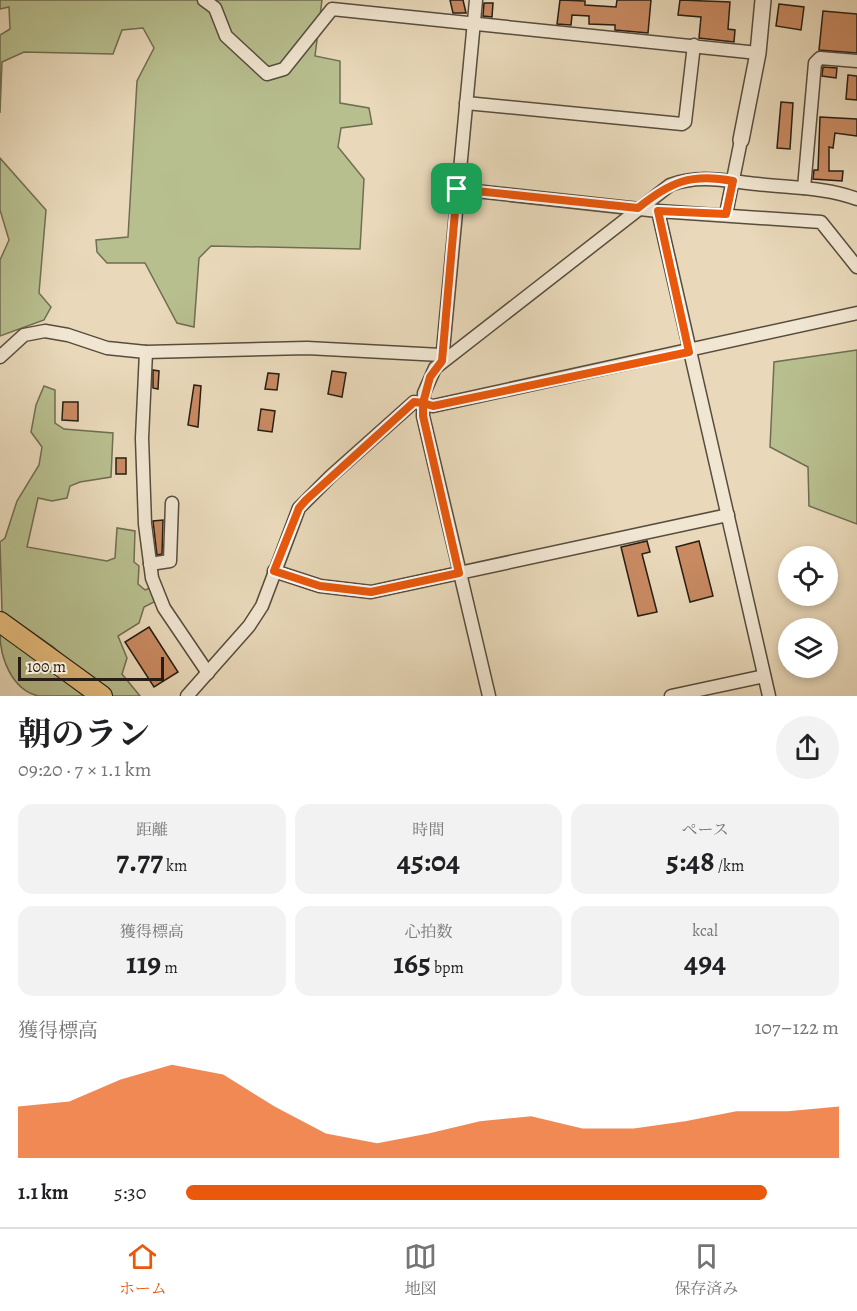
<!DOCTYPE html>
<html lang="ja">
<head>
<meta charset="utf-8">
<style>
	body { margin:0; font-family:Alegreya,"Noto Serif JP",serif; background:#f2f2f2; color:#202124; height:100vh; display:flex; flex-direction:column; font-size:22px; white-space:nowrap }
	* { box-sizing:border-box; margin:0 }
	p { font-size:20px; color:#757577 }
	.icon { flex:none; width:33px; height:33px; fill:none; stroke:currentColor; stroke-width:2; stroke-linecap:round; stroke-linejoin:round }
	.map { position:relative; height:696px; overflow:hidden }
	.sheet { display:flex; flex-direction:column; background:#fff; flex:1 }
	.sheet>* { flex:none }
	.controls { position:absolute; left:778px; top:546px; display:grid; gap:12px }
	.controls a { display:grid; place-items:center; width:60px; height:60px; border-radius:50%; background:#fff; box-shadow:0 3px 9px #0003; font-size:30px }
	.scale { position:absolute; left:18px; bottom:15px; width:146px; box-sizing:border-box; padding-left:6px; border:3px solid #261e14; border-top:0; font-size:16px; line-height:21px; white-space:nowrap; color:#261e14; -webkit-text-stroke:4px #f1e6d2; paint-order:stroke }
	.pin { position:absolute; display:grid; place-items:center; width:51px; height:51px; color:#fff; margin:-26px; border-radius:12px; box-shadow:0 3px 9px #0006 }
	.round { display:grid; place-items:center; flex:none; width:63px; height:63px; border-radius:32px; background:#f2f2f2 }
	.overview { display:flex; align-items:center; justify-content:space-between; height:102px; padding:0 18px }
	h1 { font-size:33px; font-weight:700; line-height:45px }
	.stats { display:grid; grid-template-columns:repeat(3,1fr); gap:9px; height:102px; padding:6px 18px }
	.stats div { display:grid; align-content:center; border-radius:15px; background:#f2f2f2; text-align:center }
	.stats b { font-size:30px; font-weight:700 }
	.stats small { font-size:16px; font-weight:400 }
	.stats p { font-size:16px }
	.chart { height:168px; padding:12px 18px }
	.chart p { display:flex; justify-content:space-between }
	.chart svg { width:100%; height:108px; margin-top:6px; fill:#ea580c; opacity:.7 }
	ul { padding:0 18px; list-style:none; font-size:20px }
	li { display:grid; grid-template-columns:96px 72px 1fr; align-items:center; height:45px }
	li i { height:15px; border-radius:8px; background:#ea580c }
	.menu { display:flex; justify-content:space-around; align-items:center; height:84px; border-top:2px solid #e0e0e0; background:#fff; font-size:16px; color:#757577 }
	.menu a { display:grid; justify-items:center; gap:3px }
	.menu .on { color:#ea580c }
	.map>svg:first-child { display:block }
	.green { fill:#b8bf8f; stroke:#6f6e52; stroke-width:1.5 }
	.building { fill:#c98a62; stroke:#261e14; stroke-width:1.5 }
	.lines { fill:none; stroke-linecap:round; stroke-linejoin:round }
	.minor-casing { stroke:#574d3e; stroke-width:15 }
	.tertiary-casing { stroke:#574d3e; stroke-width:18 }
	.trunk-casing { stroke:#261e14; stroke-width:22 }
	.minor { stroke:#f1e6d2; stroke-width:12 }
	.tertiary { stroke:#f1e6d2; stroke-width:15 }
	.trunk { stroke:#e4bc7d; stroke-width:20 }
	.route-casing { stroke:#fff; stroke-width:12 }
	.route { stroke:#ea580c; stroke-width:8 }
</style>
</head>
<body>
<div class="map">
<svg width="857" height="696" viewBox="0 0 857 696">
	<rect width="100%" height="100%" fill="#e9d9ba"/>
	<filter id="stains"><feTurbulence type="fractalNoise" baseFrequency=".00333" numOctaves="4"/><feColorMatrix values="0 0 0 0 .2 0 0 0 0 .09 0 0 0 0 .02 0 0 0 .5 -.17"/></filter>
	<radialGradient id="worn" r=".72"><stop offset=".6" stop-color="#630" stop-opacity="0"/><stop offset="1" stop-color="#630" stop-opacity=".3"/></radialGradient>
	<g class="green">
		<path d="M0,0h322l-7,56 25,5v42l29,5 3,16 -31,4 -3,19 26,32 -4,70 -149,-3 -12,12 -5,69 -17,-4 -32,-60h-38l-10,-11 -1,-12 32,-3 9,-156 17,-33 -11,-20 -21,2 -9,24 -89,-2 -22,10 -2,51v-78l10,-6 -1,-22 -9,2z"/>
		<path d="M0,158l46,52 -7,83 12,14 -7,13 -44,16v-76l9,-20 -9,-30z"/>
		<path d="M857,350v174l-48,-18 -1,-39 -38,-20 4,-85z"/>
		<path d="M44,386l11,4v33l9,6 49,4 -2,44 -31,5 -10,4 -3,12 -15,3 -14,-3 -11,49 80,14 8,-3 2,-30 18,3 -1,31 5,4 -1,18 7,6 5,-2 6,13 -12,6 -5,16 -21,13 9,22 -5,16 18,22h-29l-59,-50 -50,-35 -2,-69 5,-4 12,-37 22,-36 3,-18 -11,-15 5,-27z"/>
		<path d="M0,633l84,63c-14,0 -33,0 -46,0 -27,-7 -38,-39 -38,-63z"/>
	</g>
	<g class="building">
		<path d="M450,0h13l3,13h-13z"/>
		<path d="M560,0l25,1v4l31,2 1,-7h34l-3,33 -33,-3v-5l-26,-1v-8l-17,-1 -1,10 -14,-1z"/>
		<path d="M680,0l50,2 -2,27 7,1 -1,12 -35,-4 2,-21 -23,-2z"/>
		<path d="M484,3h9l-1,14 -9,-1z"/>
		<path d="M779,4l25,3 -3,23 -25,-4z"/>
		<path d="M823,11l34,3v39l-38,-3z"/>
		<path d="M823,67l14,1 -1,10 -14,-2z"/>
		<path d="M848,75l9,1v24l-11,-1z"/>
		<path d="M781,102l12,1 -3,46 -13,-1z"/>
		<path d="M820,117l37,2v17l-22,-3 -2,15 -4,-1v24h14l-1,10 -29,-2 1,-9h4z"/>
		<path d="M153,370l6,1 -1,18 -5,-1z"/>
		<path d="M332,371l14,2 -4,24 -14,-3z"/>
		<path d="M268,373l11,1 -2,16 -12,-1z"/>
		<path d="M194,385l7,1 -3,41 -10,-2z"/>
		<path d="M63,402h15v19l-16,-1z"/>
		<path d="M261,409l14,2 -3,21 -14,-2z"/>
		<rect x="116" y="458" width="10" height="16"/>
		<path d="M163,520l-1,34 -5,1 -4,-34z"/>
		<path d="M647,541l3,11 -8,2 15,58 -19,4 -17,-69z"/>
		<path d="M699,541l14,55 -23,6 -14,-55z"/>
		<path d="M149,627l29,45 -24,15 -29,-45z"/>
	</g>
	<g class="lines">
		<defs>
			<g id="minor">
				<path d="M204,0l11,8 11,28 41,38 17,-5 48,-60 426,44"/>
				<path d="M466,103l216,21 3,-2 9,-77"/>
				<path d="M804,188l11,-125 5,-5 37,3"/>
				<path d="M457,189l201,22 163,11 36,45"/>
				<path d="M658,211l111,485"/>
				<path d="M726,214l15,-74"/>
				<path d="M146,352l-4,86 3,86 7,54 12,30 44,65"/>
				<path d="M0,357l24,-22 21,-4 23,4 39,13 39,4 161,-4 134,7"/>
				<path d="M442,361l34,-361"/>
				<path d="M150,564l20,-3 2,-58"/>
				<path d="M274,571l46,15 51,6 357,-77"/>
				<path d="M187,696l62,-70 13,-20 37,-98 32,-32 83,-74 19,4 424,-93"/>
				<path d="M489,696l-66,-280 1,-23 11,-25 235,-183c29,-11 57,-4 87,-1 33,4 68,3 100,15"/>
				<path d="M671,696l93,-20"/>
			</g>
			<path id="tertiary" d="M741,140l17,-87 5,-53"/>
			<path id="trunk" d="M0,622l102,74"/>
		</defs>
		<use href="#minor" class="minor-casing"/>
		<use href="#tertiary" class="tertiary-casing"/>
		<use href="#trunk" class="trunk-casing"/>
		<use href="#minor" class="minor"/>
		<use href="#tertiary" class="tertiary"/>
		<use href="#trunk" class="trunk"/>
	</g>
	<g class="lines">
		<defs>
			<path id="route" d="M457,189l-15,172 -12,16 -7,26 -9,-1 -108,98 -7,8 -25,63 46,15 51,6 88,-19 -36,-157v-13l10,3 256,-54 -31,-141 68,3 7,-33c-42,-8 -63,1 -95,27l-181,-19"/>
		</defs>
		<use href="#route" class="route-casing"/>
		<use href="#route" class="route"/>
	</g>
	<rect width="100%" height="100%" filter="url(#stains)"/>
	<rect width="100%" height="100%" fill="url(#worn)"/>
</svg>
<div class="controls">
<a><svg class="icon" aria-label="locate" viewBox="0 0 24 24"><circle cx="12" cy="12" r="6"/><path d="M12 2v4M12 18v4M2 12h4M18 12h4"/></svg></a>
<a><svg class="icon" aria-label="layers" viewBox="0 0 24 24"><path d="M12 4l9 5-9 5-9-5zM3 14l9 5 9-5"/></svg></a>
</div>
<div class="scale">100 m</div>
<div class="pin" style="left:457px;top:189px;background:#1e9e55"><svg class="icon" aria-label="arrive" viewBox="0 0 24 24"><path d="M6 21V4h12l-3 4 3 4H6"/></svg></div>
</div>
<section class="sheet">
<div class="overview"><div><h1>朝のラン</h1><p>09:20 · 7 × 1.1 km</p></div><a class="round"><svg class="icon" aria-label="share" viewBox="0 0 24 24"><path d="M12 15V3M7 8l5-5 5 5M5 13v7h14v-7"/></svg></a></div>
<div class="stats">
<div><p>距離</p><b>7.77<small> km</small></b></div>
<div><p>時間</p><b>45:04</b></div>
<div><p>ペース</p><b>5:48<small> /km</small></b></div>
</div>
<div class="stats">
<div><p>獲得標高</p><b>119<small> m</small></b></div>
<div><p>心拍数</p><b>165<small> bpm</small></b></div>
<div><p>kcal</p><b>494</b></div>
</div>
<div class="chart"><p><span>獲得標高</span>107–122 m</p>
<svg viewBox="0 0 160 44" preserveAspectRatio="none"><path d="M0 44V23L10 21L20 12L30 6L40 10L50 23L60 34L70 38L80 34L90 29L100 27L110 32L120 32L130 29L140 25L150 25L160 23V44z"/></svg>
</div>
<ul>
<li><b>1.1 km</b>5:30<i style="width:89%"></i></li>
</ul>
</section>
<nav class="menu">
<a class="on"><svg class="icon" aria-label="home" viewBox="0 0 24 24"><path d="M3 11l9-7 9 7M6 9v11h12V9"/></svg>ホーム</a>
<a><svg class="icon" aria-label="map" viewBox="0 0 24 24"><path d="M3 6l6-2 6 2 6-2v14l-6 2-6-2-6 2zM9 4v14M15 6v14"/></svg>地図</a>
<a><svg class="icon" aria-label="saved" viewBox="0 0 24 24"><path d="M7 4h10v16l-5-4-5 4z"/></svg>保存済み</a>
</nav>
</body>
</html>
